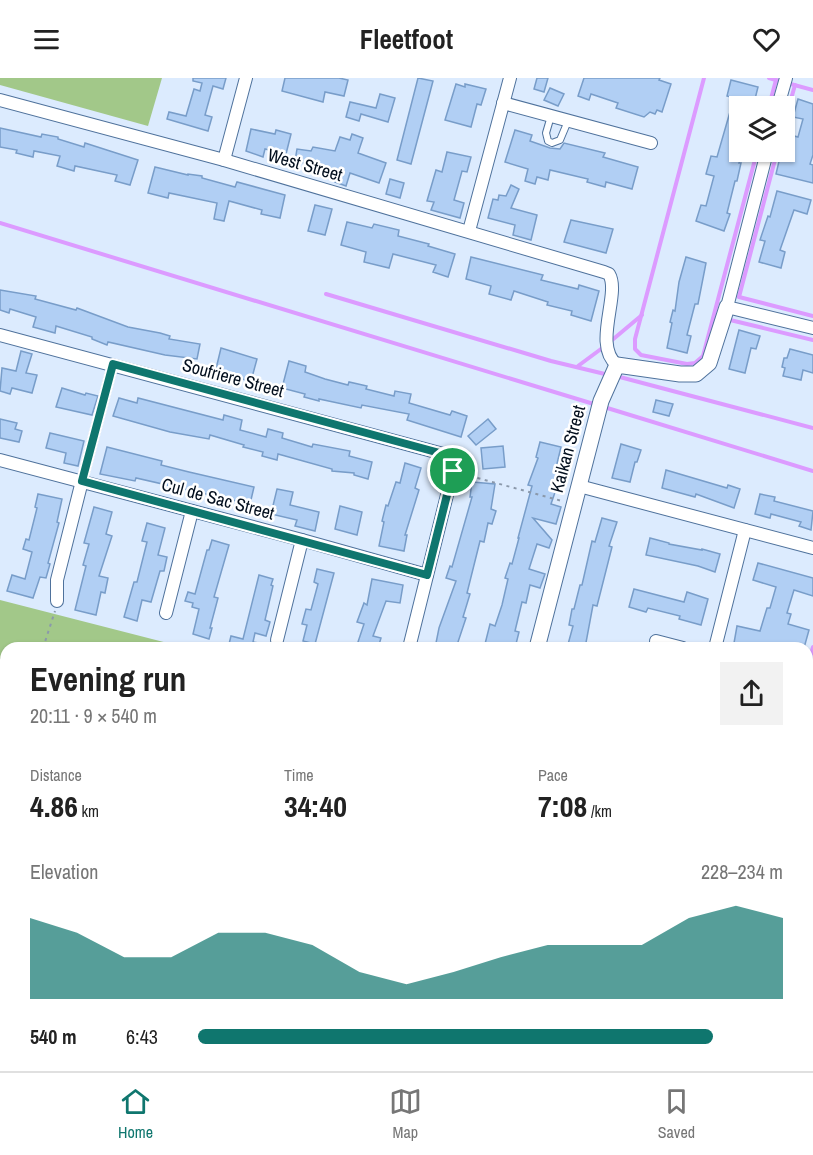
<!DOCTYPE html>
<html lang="en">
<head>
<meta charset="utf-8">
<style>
	body { margin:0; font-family:"Archivo Narrow",sans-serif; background:#f2f2f2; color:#222; height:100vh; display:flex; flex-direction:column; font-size:22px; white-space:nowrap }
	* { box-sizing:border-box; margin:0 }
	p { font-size:20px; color:#767676 }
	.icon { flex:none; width:33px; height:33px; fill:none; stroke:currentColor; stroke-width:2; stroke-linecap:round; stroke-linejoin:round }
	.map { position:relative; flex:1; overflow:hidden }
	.drawer { position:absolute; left:0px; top:564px; width:813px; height:429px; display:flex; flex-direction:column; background:#fff; border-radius:18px 18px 0 0; box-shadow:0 2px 4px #0004 }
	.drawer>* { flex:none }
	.tools { position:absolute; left:729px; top:18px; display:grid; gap:12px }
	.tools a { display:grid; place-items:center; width:66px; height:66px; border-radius:0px; background:#fff; box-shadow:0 2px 4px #0004; font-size:30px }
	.pin { position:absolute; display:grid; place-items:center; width:51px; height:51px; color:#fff; margin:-26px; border:3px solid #fff; border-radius:50%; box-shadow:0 2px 6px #0007 }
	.round { display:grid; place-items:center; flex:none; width:63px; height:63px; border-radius:0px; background:#f2f2f2 }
	.head { display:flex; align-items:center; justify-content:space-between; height:102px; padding:0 30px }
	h1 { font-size:33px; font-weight:700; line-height:45px }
	.figures { display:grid; grid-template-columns:repeat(3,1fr); gap:9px; height:102px; padding:6px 30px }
	.figures div { display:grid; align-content:center }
	.figures b { font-size:30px; font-weight:700 }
	.figures small { font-size:16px; font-weight:400 }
	.figures p { font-size:16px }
	.chart { height:168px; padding:12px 30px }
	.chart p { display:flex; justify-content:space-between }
	.chart svg { width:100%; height:108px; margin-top:6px; fill:#0f766e; opacity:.7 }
	ul { padding:0 30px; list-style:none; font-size:20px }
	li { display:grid; grid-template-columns:96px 72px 1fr; align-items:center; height:45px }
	li i { height:15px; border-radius:8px; background:#0f766e }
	header { display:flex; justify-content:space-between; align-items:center; height:78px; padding:0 30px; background:#fff; font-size:27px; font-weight:700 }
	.tabs { display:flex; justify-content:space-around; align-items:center; height:84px; border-top:2px solid #e0e0e0; background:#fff; font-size:16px; color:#767676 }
	.tabs a { display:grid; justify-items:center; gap:3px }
	.tabs .active { color:#0f766e }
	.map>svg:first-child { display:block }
	.green { fill:#a2c889 }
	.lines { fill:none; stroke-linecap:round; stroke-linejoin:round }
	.stream { stroke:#dc9bff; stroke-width:4 }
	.building { fill:#b1cff4; stroke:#789dc9; stroke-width:1.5 }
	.service-casing { stroke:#4f729c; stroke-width:8 }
	.pedestrian-casing { stroke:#4f729c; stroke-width:11 }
	.minor-casing { stroke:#4f729c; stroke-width:14 }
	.tertiary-casing { stroke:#4f729c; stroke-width:17 }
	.path { stroke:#8b99ab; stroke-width:2; stroke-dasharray:3 4.5; stroke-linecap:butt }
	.service { stroke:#fff; stroke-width:6 }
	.pedestrian { stroke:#fff; stroke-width:9 }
	.minor { stroke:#fff; stroke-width:12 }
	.tertiary { stroke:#fff; stroke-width:15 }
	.route-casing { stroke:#fff; stroke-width:12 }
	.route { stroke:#0f766e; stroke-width:8 }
	.labels { text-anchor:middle; stroke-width:5; stroke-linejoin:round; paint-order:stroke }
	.street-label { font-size:18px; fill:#020e1d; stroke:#fff }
</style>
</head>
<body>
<header><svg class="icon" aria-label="menu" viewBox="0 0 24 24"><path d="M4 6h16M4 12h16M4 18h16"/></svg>Fleetfoot<svg class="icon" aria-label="heart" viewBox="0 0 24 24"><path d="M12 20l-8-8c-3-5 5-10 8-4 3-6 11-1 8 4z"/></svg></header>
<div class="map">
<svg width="813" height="993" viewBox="0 0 813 993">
	<rect width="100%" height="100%" fill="#dcebfe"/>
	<g class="green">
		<path d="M0,0h162l-14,48 -148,-41z"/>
		<path d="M0,522l187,48h-181v12l-6,-1z"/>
	</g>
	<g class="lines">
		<g class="stream">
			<path d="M704,0l-69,261v10l6,6 46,9 8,-1 8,-7 54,-204"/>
			<path d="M769,0l7,2 -7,26"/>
			<path d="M776,2l37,10"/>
			<path d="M784,46l11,-39"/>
			<path d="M0,145l597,182"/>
			<path d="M326,216l225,67 58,14"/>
			<path d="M739,219l38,-145"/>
			<path d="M739,219l74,19"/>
			<path d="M726,241l87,21"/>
			<path d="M611,263l31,-26"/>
			<path d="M578,288l27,-20"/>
			<path d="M616,298l197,52"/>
			<path d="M604,329l209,64"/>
			<path d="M807,591l6,-22"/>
		</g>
	</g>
	<g class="building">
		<path d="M193,0h33l-3,11 -10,-3 -8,29 7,2 -4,14 -41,-12 2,-7 17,4 8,-27 6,2 2,-8 -9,-2z"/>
		<path d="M285,0h54l9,2 -4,16 -19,-4 -2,10 -41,-11z"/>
		<path d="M418,0l15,3 -22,83 -14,-4z"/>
		<path d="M537,0h11l-4,14 -10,-3z"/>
		<path d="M584,0h76l-1,2 12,4 -9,28 -5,-2 -2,4 -5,-2 -6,5 -28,-9 2,-5 -27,-9 -2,6 -11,-4z"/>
		<path d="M731,2l27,7 -4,16 -14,-4v53h2l-3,11h2l-4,18h-2l-8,32 3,1 -6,17 -28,-10 5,-16 5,1 8,-30 -8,-2 5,-18 6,1 17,-59 -7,-2z"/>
		<path d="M456,6l9,3v-3l21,5 -5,16 -4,-1 -6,23 -26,-7z"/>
		<path d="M550,10l14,6 -6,12 -14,-6z"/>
		<path d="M380,16l15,4 -7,24 -27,-8 -2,7 -13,-4 4,-15 26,6z"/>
		<path d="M798,21l15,5v51l-3,9 3,1v18l-37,-9 4,-17 7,1 7,-22 4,1 5,-18 -10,-2z"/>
		<path d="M0,50l41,9 1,-3 16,3v2l26,8 1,-4 53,17 -8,25 -15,-4 2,-6 -42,-9 -1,5 -17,-5 3,-10 -26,-5 -1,6 -17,-4 1,-3 -17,-3z"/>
		<path d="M251,51l24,5 1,-4 15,4 -5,20 -21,-5 -2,8 -17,-6z"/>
		<path d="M515,52l17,5 -2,6 20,7 10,1 4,-6 41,10 -2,4 35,10 -6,22 -26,-7 -1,5 -18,-5 1,-3 -38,-9 -2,10 -11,-3 -2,7 -10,-3 3,-12 -23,-7z"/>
		<path d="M352,56l11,4 -5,15 28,10 -7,20 -29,-10 -4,13 -11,-4 2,-7 -29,-6 1,-5 -14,-3 2,-12 14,2 2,-4 22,4 5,-14 10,3z"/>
		<path d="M447,74l24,5 -4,15 -5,-1 -8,29 10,3 -4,15 -29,-8 3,-8 -7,-1 9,-31 6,2z"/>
		<path d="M155,89l33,8v-1l14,2v2l33,9 2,-5 48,13 -5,23 -19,-4 1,-4 -33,-9 -5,20 -10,-2 3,-16 -48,-10 -1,5 -20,-5z"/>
		<path d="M390,101l14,4 -4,15 -14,-4z"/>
		<path d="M511,107l8,4 -8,19 26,7 -6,25 -18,-5 2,-10 -27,-7 5,-19 5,1 1,-5 7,1z"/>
		<path d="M777,113l34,9 -4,14 -13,-4 -14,40 5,2 -4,16 -22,-6 6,-21 -5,-1 8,-24 2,1z"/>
		<path d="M315,127l17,4 -7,26 -17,-4z"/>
		<path d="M571,142l42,9 -7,24 -42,-11z"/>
		<path d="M347,144l25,6 2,-4 25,6 -1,6 31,8 -1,2 27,8 -7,23 -15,-5 3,-7 -43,-11 -4,14 -25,-6 2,-10 -25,-7z"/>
		<path d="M471,179l72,18 -2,5 37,9 1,-4 20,6 -8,30 -20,-6 1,-4 -25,-6 1,-3 -34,-11 -3,9 -22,-6 2,-8 -25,-7z"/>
		<path d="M686,179l20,6 -8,41h-3l-8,31 4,1 -4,17 -20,-5 5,-25 -2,-1 3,-12 2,1 4,-29z"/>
		<path d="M0,212l36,6 -1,3 41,11 1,-2 51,19 32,6 10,3 -1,3 31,5 -3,15 -32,-4 -57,-13 -1,3 -15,-6v-2l-36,-11 -1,7 -22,-6 3,-10 -26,-8 -1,4 -9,-3z"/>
		<path d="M739,252l21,6 -4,13 -5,-1 -6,25 -16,-4z"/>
		<path d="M221,270l36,11 -6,22 -36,-8z"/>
		<path d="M790,271l23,6v18l-10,-3 -2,10 -18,-4 2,-8 -3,-1 2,-9h3z"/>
		<path d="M21,273l11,3 -6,19 11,2 -5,18 -20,-5 -2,6 -10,-3 2,-23 14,3z"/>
		<path d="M289,283l17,5 -1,6 20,7 23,6 1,-3 18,4 -1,3 28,7 1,-5 16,3 -2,9 41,12 2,-4 15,5 -6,21 -54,-17 2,-6 -47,-9 -1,3 -42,-9v2l-15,-4 1,-3 -23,-6z"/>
		<path d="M62,310l23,7 1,-2 12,3 -6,19 -36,-8z"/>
		<path d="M119,320l18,5 1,-5 85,22 1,-5 18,5 -2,10 26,7 2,-8 15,4 -1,5 30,9 1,-3 37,7 -1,5 23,6 -4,17 -14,-4v-2l-22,-2v-2l-54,-15 -1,6 -15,-4 1,-4 -20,-5 1,-2 -34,-10 -1,4 -39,-7 -57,-16z"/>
		<path d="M656,322l17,4 -4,12 -16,-4z"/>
		<path d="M0,341l17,4 -2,6 7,2 -3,11 -19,-4z"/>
		<path d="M488,341l8,10 -20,16 -8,-9z"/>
		<path d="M50,355l34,8 -6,25 -14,-3 2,-10 -20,-5z"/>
		<path d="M540,364l21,5 -6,25 6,3 -10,29 10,3 -5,17 -23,-6 19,22 -3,8 -12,-4 -8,25 16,5 -5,14 -10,-3 -4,18 -4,-1 -7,29 4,1 -4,16h-17l-13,-4 5,-20 5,2 7,-21 6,-26 -3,-1 5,-15 2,1 7,-26h-1l14,-52 -4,-1 10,-27 -2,-1z"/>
		<path d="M621,366l20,6 -4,12h-2l-5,20 -18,-4z"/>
		<path d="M503,368l2,21 -22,2 -2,-21z"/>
		<path d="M107,369l55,14 -1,4 28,7 65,15 -4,17 -114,-26 -1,3 -35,-7z"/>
		<path d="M405,385l16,5 -6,20 4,2 -14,45h2l-3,16 -25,-5 5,-24 -2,-1 4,-16 2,1 8,-24 4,1z"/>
		<path d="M666,392l61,18 1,-3 12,4 -6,19 -38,-14 -1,3 -33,-9z"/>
		<path d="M472,404l23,2 -4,25 5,2 -4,13 -4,-1 -4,19 -4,-1 -13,52 3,1 -7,23 3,1 -10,30h-21l4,-20 17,-47 -10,-3 4,-12 2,1 20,-70h-2z"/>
		<path d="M277,411l16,3 -3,13 29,7 -4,19 -20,-5 2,-6 -26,-6z"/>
		<path d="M38,416l24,5 -5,23 2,1 -11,40 2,1 -4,14 -6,-1 -7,21 -26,-7 5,-16 13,4 7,-27 -9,-3 3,-10 3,1 8,-32 -2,-1z"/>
		<path d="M760,416l15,3 -1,4 39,10 -2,19 -12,-4 2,-4 -30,-8 -1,4 -15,-4z"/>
		<path d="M340,428l22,6 -5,23 -22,-6z"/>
		<path d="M94,429l18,5 -6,22 6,2 -13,40 9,2 -3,15 -4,-1 -5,23 -21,-5 11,-44 -3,-1 6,-21 -5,-1z"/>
		<path d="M602,440l15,4 -8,24 3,1 -15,59 -4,-1 -8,43h-18l6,-22 -4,-1 3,-16h2l6,-24h2l10,-44 3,1z"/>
		<path d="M147,445l18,5 -7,27 9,2 -3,14h-4l-9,31 -9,-2 -5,21 -13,-4 10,-35h3l10,-40 -5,-1z"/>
		<path d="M650,460l19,5v1l33,6v-1l18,5 -5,18 -17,-6 -52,-11z"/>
		<path d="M212,462l17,5 -15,52 4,1 -8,30h2l-3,11 -16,-5 6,-25 -7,-2 1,-4 -8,-2 3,-9 7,2 12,-44h2z"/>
		<path d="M758,485l55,15v18l-19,-6 -7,23 4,1 -3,10 21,6 -5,18h-45l-25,-5 3,-17 23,5 7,-23h3l6,-21 -23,-7z"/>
		<path d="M317,491l17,4 -19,71 -12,-3 4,-16 -5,-1 4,-15 5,1 7,-26 -4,-2z"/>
		<path d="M259,497l14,4 -2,6 2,1 -8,34 5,2 -4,14 -11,-3 -2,9 12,2v4h-37l3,-12 12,3z"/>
		<path d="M372,501l31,6 -3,18 -14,-2 -13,35 8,2 -3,10h-22l8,-24 -7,-2 7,-19 3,2z"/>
		<path d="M634,511l50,13 3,-10 21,7 -7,26 -22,-6 1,-3 -32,-8 -2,4 -17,-5z"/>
	</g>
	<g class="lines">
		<defs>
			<path id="service" d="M551,38l-5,17 2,8 4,2 8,-3 8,-19"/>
			<path id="pedestrian" d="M82,403l31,-117"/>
			<g id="minor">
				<path d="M0,22l224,60 380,112 5,2c12,20 -17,71 8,91"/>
				<path d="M503,25l148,40"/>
				<path d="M778,28l8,-28"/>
				<path d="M767,74l-40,155 86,21"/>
				<path d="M224,82l22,-82"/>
				<path d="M469,153l41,-153"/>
				<path d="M0,257l447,120 6,6v10l-44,177"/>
				<path d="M0,382l302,80 125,35"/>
				<path d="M579,408l234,62"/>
				<path d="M57,523v-21l25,-99"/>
				<path d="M166,535l26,-102"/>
				<path d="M277,562l25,-100"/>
				<path d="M656,563l27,7"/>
				<path d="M715,570l30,-118"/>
				<path d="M0,725l6,-22"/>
				<path d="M807,726l6,1"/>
				<path d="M0,850l6,2"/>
				<path d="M807,857l6,-20"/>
				<path d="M522,987l23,6"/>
				<path d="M769,993l2,-6"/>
			</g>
			<g id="tertiary">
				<path d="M537,570l64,-247 16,-36 63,9h16l13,-11 18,-56"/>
				<path d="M7,987l23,6"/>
				<path d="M433,993l2,-6"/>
			</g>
		</defs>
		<use href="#service" class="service-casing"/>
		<use href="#pedestrian" class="pedestrian-casing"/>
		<use href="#minor" class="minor-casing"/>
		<use href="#tertiary" class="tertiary-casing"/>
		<g class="path">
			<path d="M463,396l99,27"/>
			<path d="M43,570l12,-37"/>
		</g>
		<use href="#service" class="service"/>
		<use href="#pedestrian" class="pedestrian"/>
		<use href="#minor" class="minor"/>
		<use href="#tertiary" class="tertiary"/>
	</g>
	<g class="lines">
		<defs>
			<path id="route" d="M113,286l334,91 6,6v10l-26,104 -345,-94z"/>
		</defs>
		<use href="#route" class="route-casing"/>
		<use href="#route" class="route"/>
	</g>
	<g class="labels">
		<g class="street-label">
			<text transform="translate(305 87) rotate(16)" y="6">West Street</text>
			<text transform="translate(233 300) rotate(15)" y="6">Soufriere Street</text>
			<text transform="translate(568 371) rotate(-75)" y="6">Kaikan Street</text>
			<text transform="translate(218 421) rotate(15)" y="6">Cul de Sac Street</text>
		</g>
	</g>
</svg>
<div class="tools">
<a><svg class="icon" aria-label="layers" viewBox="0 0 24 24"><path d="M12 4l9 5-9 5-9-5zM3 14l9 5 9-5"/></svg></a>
</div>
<div class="pin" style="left:453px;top:393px;background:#1e9e55"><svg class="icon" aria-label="arrive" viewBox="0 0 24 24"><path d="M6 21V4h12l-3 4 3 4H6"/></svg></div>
<section class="drawer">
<div class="head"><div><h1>Evening run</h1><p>20:11 · 9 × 540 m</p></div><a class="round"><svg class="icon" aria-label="share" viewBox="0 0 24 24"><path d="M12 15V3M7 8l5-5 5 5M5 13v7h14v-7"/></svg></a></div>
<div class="figures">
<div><p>Distance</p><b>4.86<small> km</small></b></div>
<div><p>Time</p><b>34:40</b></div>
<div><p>Pace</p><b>7:08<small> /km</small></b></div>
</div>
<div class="chart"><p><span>Elevation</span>228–234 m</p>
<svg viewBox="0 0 160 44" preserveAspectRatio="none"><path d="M0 44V11L10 17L20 27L30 27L40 17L50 17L60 22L70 33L80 38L90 33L100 27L110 22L120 22L130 22L140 11L150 6L160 11V44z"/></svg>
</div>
<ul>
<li><b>540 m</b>6:43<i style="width:88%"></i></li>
</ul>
</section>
</div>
<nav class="tabs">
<a class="active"><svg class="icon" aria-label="home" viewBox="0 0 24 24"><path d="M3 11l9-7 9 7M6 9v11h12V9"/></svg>Home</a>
<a><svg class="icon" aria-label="map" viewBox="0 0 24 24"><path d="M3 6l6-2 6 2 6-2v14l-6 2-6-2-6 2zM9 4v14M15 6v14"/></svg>Map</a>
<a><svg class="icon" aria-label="saved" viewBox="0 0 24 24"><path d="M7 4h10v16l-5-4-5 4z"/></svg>Saved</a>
</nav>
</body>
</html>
